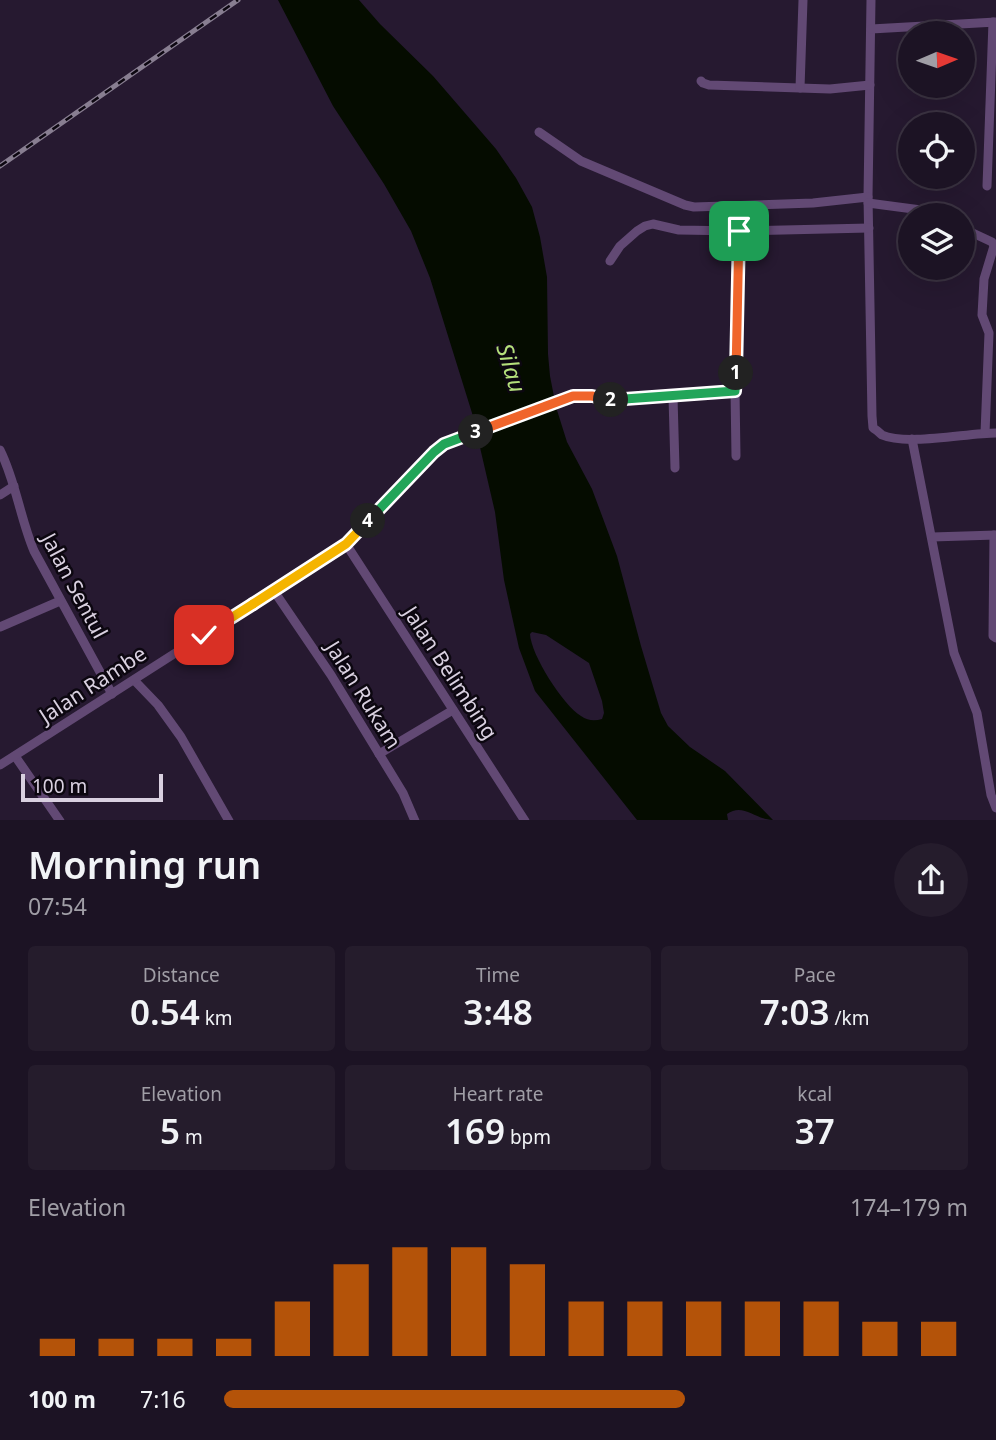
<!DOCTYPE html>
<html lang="en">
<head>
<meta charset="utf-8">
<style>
	body { margin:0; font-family:"Noto Sans",sans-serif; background:#251c2c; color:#f1f3f6; height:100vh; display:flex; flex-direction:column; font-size:26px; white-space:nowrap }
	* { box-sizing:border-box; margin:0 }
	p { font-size:23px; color:#a09ea6 }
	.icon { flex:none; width:38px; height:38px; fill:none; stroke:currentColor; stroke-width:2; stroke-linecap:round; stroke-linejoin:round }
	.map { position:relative; height:820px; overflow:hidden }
	.panel { display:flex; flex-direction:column; background:#1c1324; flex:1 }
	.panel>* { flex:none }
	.needle { width:46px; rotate:88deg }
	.tools { position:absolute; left:898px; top:21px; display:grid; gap:14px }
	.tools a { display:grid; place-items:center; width:77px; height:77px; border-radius:50%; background:#1c1324; box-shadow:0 7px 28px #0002,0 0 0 2px #3a3241; font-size:35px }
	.scale { position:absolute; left:21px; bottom:18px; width:142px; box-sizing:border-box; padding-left:7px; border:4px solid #d9d0e0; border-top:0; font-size:19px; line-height:24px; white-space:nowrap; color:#d9d0e0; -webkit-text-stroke:5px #0c0710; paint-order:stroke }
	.pin { position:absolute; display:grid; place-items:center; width:60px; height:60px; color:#fff; margin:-30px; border-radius:14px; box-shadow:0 4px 10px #0006 }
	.km { position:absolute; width:35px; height:35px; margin:-18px; border-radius:50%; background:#222; color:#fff; font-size:19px; line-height:35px; text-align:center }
	.round { display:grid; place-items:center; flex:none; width:74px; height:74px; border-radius:37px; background:#251c2c }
	.headline { display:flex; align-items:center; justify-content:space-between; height:119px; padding:0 28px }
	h1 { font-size:38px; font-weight:600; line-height:52px }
	.stats { display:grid; grid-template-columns:repeat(3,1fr); gap:10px; height:119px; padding:7px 28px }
	.stats div { display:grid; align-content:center; border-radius:7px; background:#251c2c; text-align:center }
	.stats b { font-size:35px; font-weight:600 }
	.stats small { font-size:19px; font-weight:400 }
	.stats p { font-size:19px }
	.chart { height:196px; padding:14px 28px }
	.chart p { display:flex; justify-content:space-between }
	.chart svg { width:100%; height:126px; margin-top:7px; stroke:#b45309; stroke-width:6 }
	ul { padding:0 28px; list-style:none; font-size:23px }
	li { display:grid; grid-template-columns:112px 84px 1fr; align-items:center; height:52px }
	li i { height:18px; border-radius:9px; background:#b45309 }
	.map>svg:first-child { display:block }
	.water { fill:#050c00; fill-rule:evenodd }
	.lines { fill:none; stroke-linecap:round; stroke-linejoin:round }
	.minor { stroke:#624974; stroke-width:9 }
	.rail-casing { stroke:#887e91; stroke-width:5 }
	.rail { stroke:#0c0710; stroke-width:2.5; stroke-dasharray:8; stroke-linecap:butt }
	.split-1-casing { stroke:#fff; stroke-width:14 }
	.split-2-casing { stroke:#fff; stroke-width:14 }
	.split-3-casing { stroke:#fff; stroke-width:14 }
	.split-4-casing { stroke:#fff; stroke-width:14 }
	.split-5-casing { stroke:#fff; stroke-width:14 }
	.split-6-casing { stroke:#fff; stroke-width:14 }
	.split-1 { stroke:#f0652b; stroke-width:9 }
	.split-2 { stroke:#22a559; stroke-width:9 }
	.split-3 { stroke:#f0652b; stroke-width:9 }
	.split-4 { stroke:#22a559; stroke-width:9 }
	.split-5 { stroke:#f5b400; stroke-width:9 }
	.split-6 { stroke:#f5b400; stroke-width:9 }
	.labels { text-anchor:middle; stroke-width:5; stroke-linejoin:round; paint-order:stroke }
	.street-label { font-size:21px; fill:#d9d0e0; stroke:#0c0710 }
	.water-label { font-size:23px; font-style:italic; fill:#b4df7b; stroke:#0c0710 }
</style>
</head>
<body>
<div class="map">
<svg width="996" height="821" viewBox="0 0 996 821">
	<rect width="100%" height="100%" fill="#261930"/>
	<path class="water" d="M278,0h81l21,24 53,52 63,73 20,29 16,29 8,30 7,40 1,77 2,22 6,31 11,35 25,47 25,67 24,90 20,67 7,13 22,21 35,24 48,49c-17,0 -30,-18 -46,-6l1,6h-91l-102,-129 -16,-43 -15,-68 -9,-68 -23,-99 -42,-135 -19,-47 -27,-47 -51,-78zM532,632l14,3 43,28 13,38 2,12 -2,6c-7,2 -14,2 -21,-3 -18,-11 -50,-61 -51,-82z"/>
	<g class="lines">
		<g class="minor">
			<path d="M871,0l-3,197 4,219 1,12c2,1 8,6 9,7 25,11 85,-2 114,-2"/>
			<path d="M871,29l125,-7"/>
			<path d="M701,81l2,2 6,2 121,4 40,-4"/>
			<path d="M800,88l3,-88"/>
			<path d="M539,132l42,29 104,44 9,2 119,-4 55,-6"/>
			<path d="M987,186l6,-164"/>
			<path d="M868,203l53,7 13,5"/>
			<path d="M962,228l30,14 2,4 -10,33 -2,36 7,18 -4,100"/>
			<path d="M610,261l10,-15 17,-15 8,-5 8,-2 26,6 60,1 130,-3"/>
			<path d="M912,439l42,214 23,60 14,82 5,13"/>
			<path d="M0,450c16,32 20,68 34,101l78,143"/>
			<path d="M736,456l-1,-65 4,-160"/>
			<path d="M675,468l-2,-71 62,-6"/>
			<path d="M0,495l14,-9"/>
			<path d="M994,535l-1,101 3,2"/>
			<path d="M932,537l64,-2"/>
			<path d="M346,544l179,277"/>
			<path d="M274,591l57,84 72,118 12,28"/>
			<path d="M0,627l60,-26"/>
			<path d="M134,680l24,25 23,32 48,84"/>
			<path d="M379,754l74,-44"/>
			<path d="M15,756l45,65"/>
			<path d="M0,765l346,-221 88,-92 10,-8 129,-48c17,-2 25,4 40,4l60,-3"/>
		</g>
		<defs>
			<path id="rail" d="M0,166l238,-166"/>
		</defs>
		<use href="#rail" class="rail-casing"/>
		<use href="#rail" class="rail"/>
	</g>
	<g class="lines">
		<defs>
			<path id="split-1" d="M736,373l3,-142"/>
			<path id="split-2" d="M611,400l124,-9 1,-18"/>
			<path id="split-3" d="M476,432l97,-36h19l19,4"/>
			<path id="split-4" d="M368,521l66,-69 10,-8 32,-12"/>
			<path id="split-5" d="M253,604l93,-60 22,-23"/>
			<path id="split-6" d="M204,635l49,-31"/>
		</defs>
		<use href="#split-1" class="split-1-casing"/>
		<use href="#split-2" class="split-2-casing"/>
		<use href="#split-3" class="split-3-casing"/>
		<use href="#split-4" class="split-4-casing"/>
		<use href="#split-5" class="split-5-casing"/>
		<use href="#split-6" class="split-6-casing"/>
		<use href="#split-1" class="split-1"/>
		<use href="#split-2" class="split-2"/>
		<use href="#split-3" class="split-3"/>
		<use href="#split-4" class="split-4"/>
		<use href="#split-5" class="split-5"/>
		<use href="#split-6" class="split-6"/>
	</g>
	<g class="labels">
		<g class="street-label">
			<text transform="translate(74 586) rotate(62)" y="7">Jalan Sentul</text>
			<text transform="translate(450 673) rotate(57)" y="7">Jalan Belimbing</text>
			<text transform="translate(93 685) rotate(-33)" y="7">Jalan Rambe</text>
			<text transform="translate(363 695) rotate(58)" y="7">Jalan Rukam</text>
		</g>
		<g class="water-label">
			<text transform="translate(511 368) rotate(73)" y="8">Silau</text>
		</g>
	</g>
</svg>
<div class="tools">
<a><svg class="needle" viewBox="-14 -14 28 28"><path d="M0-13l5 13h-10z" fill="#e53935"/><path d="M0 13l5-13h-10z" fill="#a09ea6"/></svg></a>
<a><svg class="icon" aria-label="locate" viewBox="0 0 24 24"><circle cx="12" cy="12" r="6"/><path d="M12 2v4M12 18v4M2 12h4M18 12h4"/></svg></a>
<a><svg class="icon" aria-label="layers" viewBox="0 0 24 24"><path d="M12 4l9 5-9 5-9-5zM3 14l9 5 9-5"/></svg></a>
</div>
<div class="scale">100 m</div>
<div class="pin" style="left:739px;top:231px;background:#1e9e55"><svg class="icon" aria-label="arrive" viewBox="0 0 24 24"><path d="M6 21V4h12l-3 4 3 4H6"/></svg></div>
<div class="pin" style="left:204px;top:635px;background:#d93025"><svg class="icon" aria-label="check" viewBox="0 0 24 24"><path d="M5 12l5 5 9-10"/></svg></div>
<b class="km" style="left:736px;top:373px">1</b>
<b class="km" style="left:611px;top:400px">2</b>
<b class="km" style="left:476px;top:432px">3</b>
<b class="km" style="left:368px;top:521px">4</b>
</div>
<section class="panel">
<div class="headline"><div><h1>Morning run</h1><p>07:54</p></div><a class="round"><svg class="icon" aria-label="share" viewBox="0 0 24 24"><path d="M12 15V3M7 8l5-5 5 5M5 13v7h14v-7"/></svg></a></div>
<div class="stats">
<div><p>Distance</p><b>0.54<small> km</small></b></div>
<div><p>Time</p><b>3:48</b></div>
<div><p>Pace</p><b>7:03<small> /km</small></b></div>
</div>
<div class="stats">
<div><p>Elevation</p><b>5<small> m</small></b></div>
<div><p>Heart rate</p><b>169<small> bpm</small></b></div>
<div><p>kcal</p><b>37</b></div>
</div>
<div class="chart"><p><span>Elevation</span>174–179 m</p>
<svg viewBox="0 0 160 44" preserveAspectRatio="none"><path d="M5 44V38M15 44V38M25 44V38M35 44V38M45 44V25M55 44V12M65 44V6M75 44V6M85 44V12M95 44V25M105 44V25M115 44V25M125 44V25M135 44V25M145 44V32M155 44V32"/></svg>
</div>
<ul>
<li><b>100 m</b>7:16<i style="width:62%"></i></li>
</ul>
</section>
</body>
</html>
